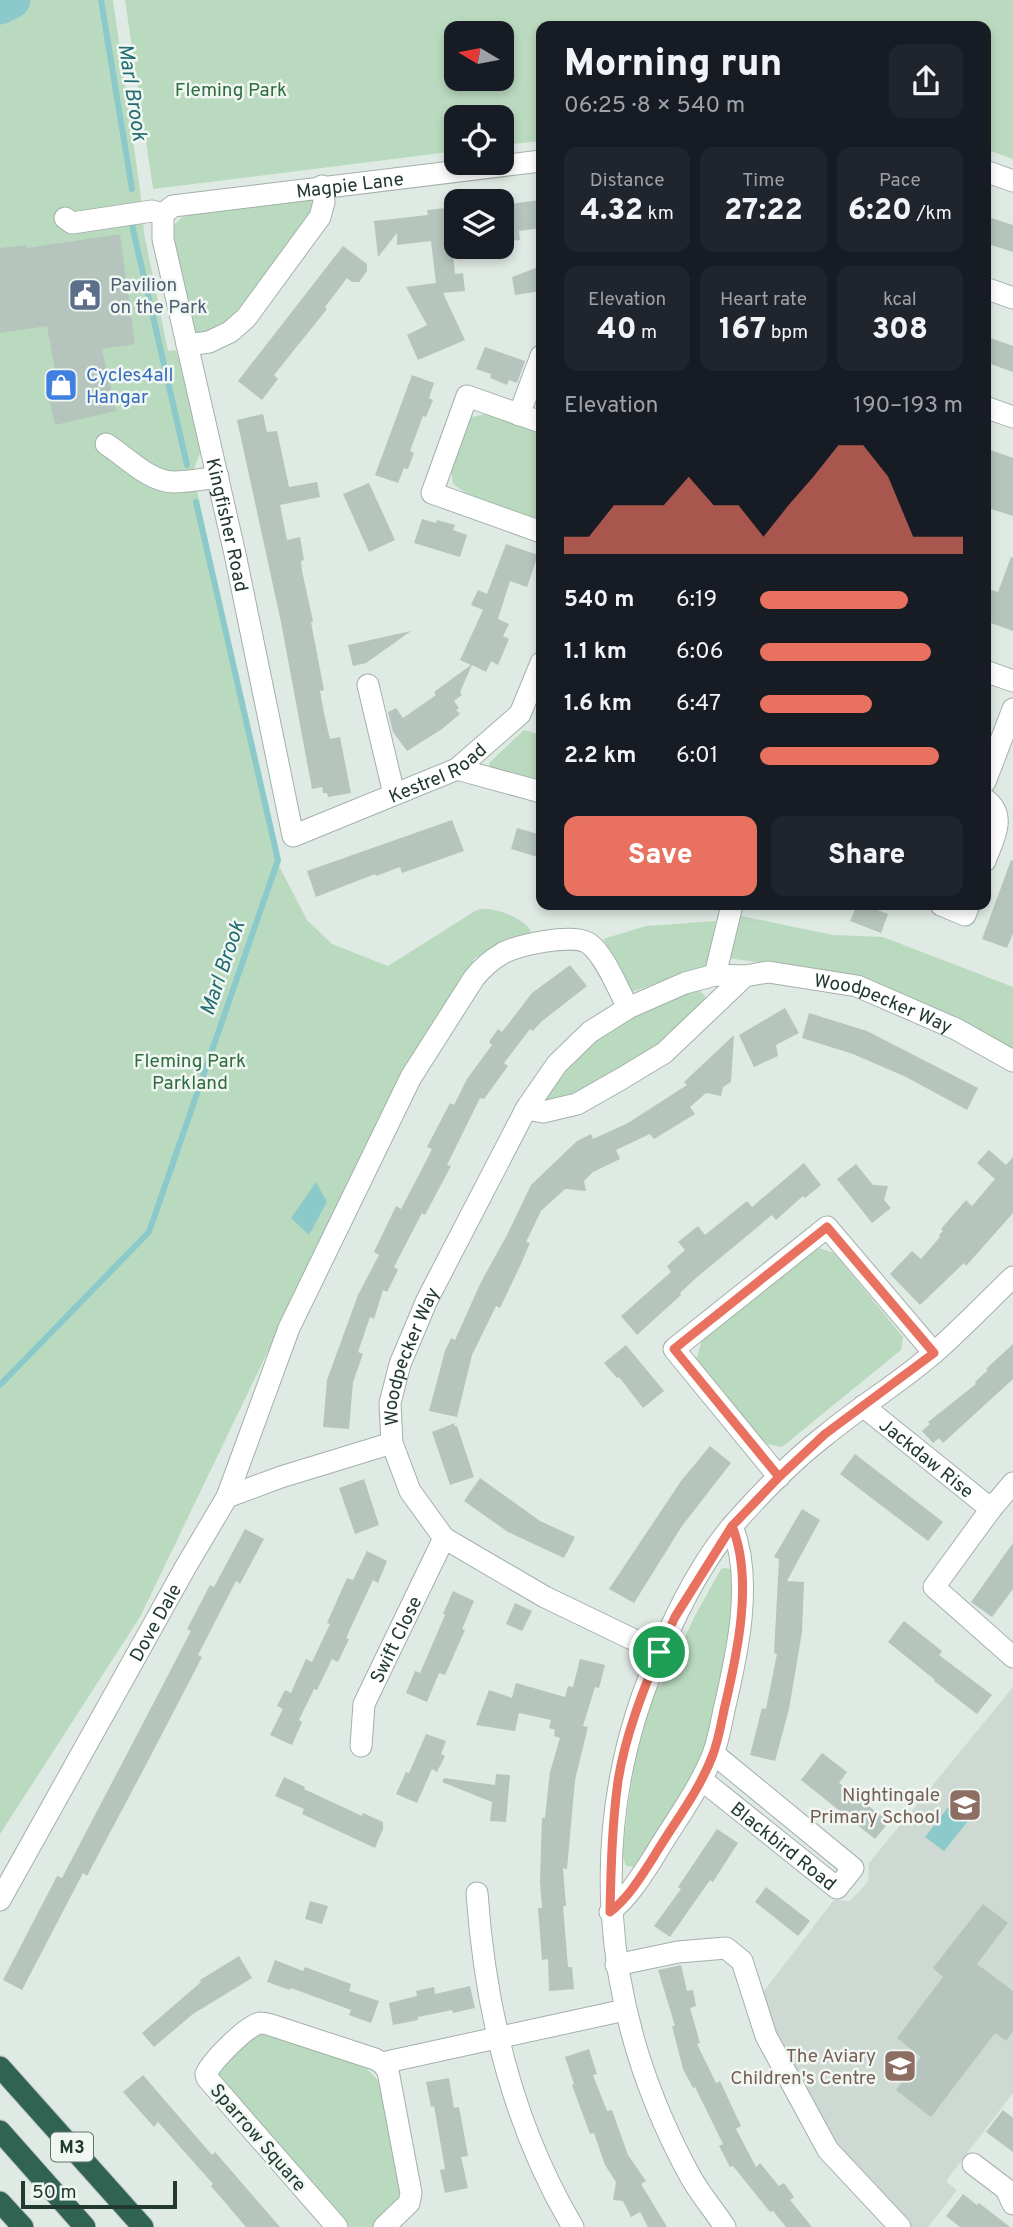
<!DOCTYPE html>
<html lang="en">
<head>
<meta charset="utf-8">
<style>
	body { margin:0; font-family:Overpass,sans-serif; background:#20242c; color:#f1f3f6; height:100vh; display:flex; flex-direction:column; font-size:26px; white-space:nowrap }
	* { box-sizing:border-box; margin:0 }
	p { font-size:23px; color:#9ea1a6 }
	.icon { flex:none; width:38px; height:38px; fill:none; stroke:currentColor; stroke-width:2; stroke-linecap:round; stroke-linejoin:round }
	.map { position:relative; flex:1; overflow:hidden }
	.drawer { position:absolute; left:536px; top:21px; width:455px; height:889px; display:flex; flex-direction:column; background:#171b24; border-radius:14px; box-shadow:0 4px 10px #0003 }
	.drawer>* { flex:none }
	.needle { width:46px; rotate:280deg }
	.fabs { position:absolute; left:444px; top:21px; display:grid; gap:14px }
	.fabs a { display:grid; place-items:center; width:70px; height:70px; border-radius:14px; background:#171b24; box-shadow:0 4px 10px #0003; font-size:35px }
	.scale { position:absolute; left:21px; bottom:18px; width:156px; box-sizing:border-box; padding-left:7px; border:4px solid #223930; border-top:0; font-size:19px; line-height:24px; white-space:nowrap; color:#223930; -webkit-text-stroke:5px #f0f7f2; paint-order:stroke }
	.pin { position:absolute; display:grid; place-items:center; width:60px; height:60px; color:#fff; margin:-30px; border:4px solid #fff; border-radius:50%; box-shadow:0 2px 7px #0007 }
	.round { display:grid; place-items:center; flex:none; width:74px; height:74px; border-radius:14px; background:#20242c }
	.headline { display:flex; align-items:center; justify-content:space-between; height:119px; padding:0 28px }
	h1 { font-size:38px; font-weight:800; line-height:52px }
	.metrics { display:grid; grid-template-columns:repeat(3,1fr); gap:10px; height:119px; padding:7px 28px }
	.metrics div { display:grid; align-content:center; border-radius:14px; background:#20242c; text-align:center }
	.metrics b { font-size:30px; font-weight:800 }
	.metrics small { font-size:19px; font-weight:400 }
	.metrics p { font-size:19px }
	.chart { height:196px; padding:14px 28px }
	.chart p { display:flex; justify-content:space-between }
	.chart svg { width:100%; height:126px; margin-top:7px; fill:#e87160; opacity:.7 }
	.cta { display:flex; gap:14px; margin-top:auto; padding:14px 28px }
	.cta a { flex:1; height:80px; border-radius:14px; background:#e87160; color:#fff; font-size:28px; font-weight:800; line-height:80px; text-align:center }
	.cta a+a { background:#20242c; color:#f1f3f6 }
	ul { padding:0 28px; list-style:none; font-size:23px }
	li { display:grid; grid-template-columns:112px 84px 1fr; align-items:center; height:52px }
	li i { height:18px; border-radius:9px; background:#e87160 }
	.map>svg:first-child { display:block }
	.built { fill:#ced9d3 }
	.green { fill:#badabf; fill-rule:evenodd }
	.water { fill:#8bc9cb }
	.lines { fill:none; stroke-linecap:round; stroke-linejoin:round }
	.stream { stroke:#8bc9cb; stroke-width:6 }
	.river { stroke:#8bc9cb; stroke-width:37 }
	.building { fill:#b5c4bd }
	.minor-casing { stroke:#a3b1aa; stroke-width:23 }
	.highway-casing { stroke:#bdc4c1; stroke-width:23 }
	.minor { stroke:#fff; stroke-width:21 }
	.highway { stroke:#306352; stroke-width:21 }
	.route-casing { stroke:#fff; stroke-width:14 }
	.route { stroke:#e87160; stroke-width:9 }
	.labels { text-anchor:middle; stroke-width:5; stroke-linejoin:round; paint-order:stroke }
	.shield { fill:#f0f7f2; stroke:#60726a; stroke-width:2 }
	.shield-label { font-size:18px; font-weight:bold; fill:#223930 }
	.park-label { font-size:19px; fill:#2f6c40; stroke:#f0f7f2 }
	.street-label { font-size:19px; fill:#223930; stroke:#f0f7f2 }
	.service-label { font-size:19px; fill:#4e5e75; stroke:#f0f7f2; text-anchor:start }
	.shop-label { font-size:19px; fill:#366cbe; stroke:#f0f7f2; text-anchor:start }
	.education-label { font-size:19px; fill:#785e54; stroke:#f0f7f2; text-anchor:end }
	.water-label { font-size:21px; font-style:italic; fill:#216c70; stroke:#f0f7f2 }
</style>
</head>
<body>
<div class="map">
<svg width="1013" height="2227" viewBox="0 0 1013 2227">
	<rect width="100%" height="100%" fill="#e0eae4"/>
	<path class="built" d="M1013,1687v406l-67,88 11,9 -29,37h-17l-10,-8 -84,-93 -57,-130 74,-96 15,1 11,-10 8,-10 1,-18z"/>
	<g class="green">
		<path d="M0,0h113l27,189 4,44 24,118 8,-1 26,98 -9,24 85,392 29,56 25,24 56,22 87,-55c3,-1 7,-3 11,-2 13,0 41,11 45,23l-56,26 -74,117 -261,542 -140,217z"/>
		<path d="M125,0h888v159l-28,-10v-123h-444v115l-39,4v-28h-45v34l-304,38zM457,33h45v46h-45z"/>
		<path d="M311,199l2,6 -3,10 -75,103 -39,21 -24,-105 3,-10 9,-9z"/>
		<path d="M486,414l55,16v90l-71,-24 -17,-12 -2,-14 16,-47 4,-6z"/>
		<path d="M524,730l17,5v48l-51,-14 -1,-6z"/>
		<path d="M736,915l97,20 50,2 130,50v65l-207,-84 -80,-10z"/>
		<path d="M716,921l-10,45 -74,26 -29,-53 43,-13z"/>
		<path d="M699,990l6,6v9l-66,56 -84,44 -9,-4 -2,-10c13,-13 25,-27 39,-39 31,-30 75,-51 116,-62z"/>
		<path d="M816,1247l18,6 69,84 -2,13 -119,97 -20,-4 -66,-83 7,-23z"/>
		<path d="M725,1568l10,2 -3,78 -29,108 -11,23 -57,88 -9,-1 -3,-9c2,-35 16,-155 40,-175l33,-68 25,-45z"/>
		<path d="M258,2032l93,29 16,8 7,7 7,8 23,109 -30,34h-30l-128,-152 2,-9z"/>
	</g>
	<g class="water">
		<path d="M316,1182l11,20 -18,33 -18,-17z"/>
		<path d="M953,1801l19,15 -28,35 -19,-14z"/>
	</g>
	<g class="lines">
		<g class="stream">
			<path d="M101,0l31,189"/>
			<path d="M132,225l55,240"/>
			<path d="M0,1385l149,-153 129,-372 -82,-358"/>
		</g>
		<path class="river" d="M0,6l12,-6"/>
	</g>
	<g class="building">
		<path d="M539,200l2,28 -22,3 1,9 -18,2v-37z"/>
		<path d="M457,207v27l-6,1 4,39 8,-1 2,18 -22,2 22,47 -47,20 -11,-25 20,-10 -21,-38 30,-4 -5,-42 -34,4v-12l-19,24 -4,-36 54,-6 -1,-5z"/>
		<path d="M985,216l28,9v27l-28,-9z"/>
		<path d="M120,234l15,110 -33,5 14,62 -61,14 -8,-35 11,-3 -11,-61 -47,7v-85l26,-3 1,3z"/>
		<path d="M343,246l24,18v7l-8,11h-7l-5,-4 -22,29 2,2 -53,66 4,4 -16,21 -24,-19z"/>
		<path d="M541,266v25l-26,4 -3,-18z"/>
		<path d="M985,336l28,10v26l-28,-10z"/>
		<path d="M485,347l40,14 -8,22 -8,-3 -2,5 -17,-7 1,-4 -15,-5z"/>
		<path d="M412,375l22,8 -5,15 4,2 -7,17 -3,-1 -13,35 4,2 -6,16 -4,-1 -6,15 -23,-8z"/>
		<path d="M263,414l4,18 10,-1 12,56 28,-5 3,15 -40,8 7,35 13,-3 4,23 -3,1 1,10 11,50 -2,1 13,68 -4,1 5,27 5,21 10,-2 11,56 -23,4 -1,-4h-4l-1,-6 -10,2 -31,-167 -44,-202z"/>
		<path d="M985,448l28,10v58l-28,-9z"/>
		<path d="M369,483l26,57 -26,12 -26,-58z"/>
		<path d="M422,519l14,4 1,-3 18,5 -2,5 14,5 -7,22 -46,-14z"/>
		<path d="M506,544l32,11 -11,32 -17,-6 -12,38 11,5 -6,12 6,3 -11,26 -7,-4 -5,11 -14,-7 -12,27 2,3 -8,6 5,7 -3,2 4,4 -18,15 -35,22 -14,-19 -5,-20 8,-4 7,10 33,-23 -2,-3 37,-27 -11,-5 23,-50 -12,-5 7,-15 9,4z"/>
		<path d="M1011,557l2,1v73l-28,-10v-33l13,4z"/>
		<path d="M411,631l-45,32 -13,3 -5,-21z"/>
		<path d="M452,820l12,31 -62,22 -2,-6 -24,9 -1,-2 -59,23 -9,-26z"/>
		<path d="M517,828l24,7v23l-30,-9z"/>
		<path d="M1011,860l2,1v72l-6,15 -25,-9z"/>
		<path d="M857,905h7l24,9 -7,19 -31,-12z"/>
		<path d="M570,965l17,21 -46,36 -8,9 -3,-2 -26,34 4,3 -24,33 -4,-1 -33,67 4,1 -26,49 -3,-2 -28,54 4,3 -11,22 -4,-2 -9,29 -4,-2 -12,35 5,2 -10,28 -4,47 -26,-2 4,-47 31,-85 21,-40 -5,-3 22,-46 5,3 21,-40 10,-20 -5,-2 23,-44 4,2 13,-26 25,-34 -3,-3 9,-13 4,3 30,-39z"/>
		<path d="M785,1008l14,25 -23,12 2,11 -24,11 -15,-32z"/>
		<path d="M809,1013l58,18 111,57 -11,22 -61,-33 -53,-23 -51,-16z"/>
		<path d="M734,1035l-3,47 -8,5 -2,9 -15,-3 -16,14 5,7 -41,25 -4,-5 -34,16 4,9 -27,13 -9,9 2,10 -21,-2 -24,22 -15,31 4,1 -9,21 -21,44 -4,-2 -24,49 -15,62 -28,-6 16,-60 6,-13 4,2 26,-58 26,-47 24,-50 46,-44 14,-7 2,5 35,-16 59,-38 -3,-3z"/>
		<path d="M989,1150l17,15 7,-8v56l-47,53 -2,-3 -44,42 -30,-31 22,-23 9,8 19,-22 -1,-2 4,-4 -2,-2 25,-29 6,6 23,-27 -18,-16z"/>
		<path d="M804,1163l17,22 -16,13 -2,-2 -27,24 -4,-5 -76,63 -16,15 1,2 -44,40 -16,-19 50,-44 -4,-6 18,-16 -7,-8 20,-16 7,9 42,-34 5,6z"/>
		<path d="M856,1164l17,21 15,1 -4,14 7,8 -19,15 -35,-44z"/>
		<path d="M1013,1344v35l-70,64 -4,-5 -6,5 -11,-12 8,-7 -2,-2 48,-38 -1,-2 13,-12 -2,-1z"/>
		<path d="M626,1345l38,46 -21,17 -24,-31 -2,1 -13,-15z"/>
		<path d="M455,1423l-1,3h3l17,51 -24,8 -18,-53z"/>
		<path d="M710,1446l21,17 -49,63 -48,77 -25,-14 72,-108z"/>
		<path d="M855,1454l88,68 -15,19 -88,-67z"/>
		<path d="M480,1478l60,43 35,16 -11,21 -56,-26 -44,-31z"/>
		<path d="M364,1479l15,46 -24,9 -16,-46z"/>
		<path d="M802,1509l18,11 -33,61 17,1 -2,50 -13,77 -14,52 -25,-6 12,-47 4,1 11,-55 -3,-1 5,-94 -5,-2z"/>
		<path d="M245,1529l19,10 -24,45 -4,-3 -38,74 4,2 -54,104 -61,115 -4,-3 -61,117 -19,-10 54,-104 5,2 78,-149 51,-98 -4,-2 23,-44 4,2z"/>
		<path d="M1013,1543v46l-21,28 -21,-15z"/>
		<path d="M367,1551l20,10 -9,22 -5,-3 -27,58 3,1 -11,23 -6,-3 -15,31 -3,-1 -15,31 3,2 -10,23 -22,-10 13,-26 -6,-3 8,-16 6,3 15,-34 6,3 18,-38 -3,-1 20,-45 6,2z"/>
		<path d="M453,1591l21,10 -12,28 3,1 -20,45 -6,-2 -12,29 -21,-9 9,-22 5,2 25,-58 -2,-1z"/>
		<path d="M515,1603l17,8 -10,20 -16,-7z"/>
		<path d="M904,1621l38,30 -3,4 53,40 -15,19 -43,-33 1,-1 -47,-38z"/>
		<path d="M580,1659l25,6 -6,23 -4,-1 -12,39 5,1 -13,53 -8,89 -4,-1 3,38h-3l5,61h4l2,22 -25,2 -1,-32 -6,1 -4,-52h4l-2,-26 2,-64h3l5,-46 10,-34 -6,-2 1,-6 -6,-2 2,-8 -32,-7 -4,18 -39,-6 13,-35 23,8 4,-15 49,14 3,-11 5,1z"/>
		<path d="M426,1734l20,7 -5,13 4,2 -8,16 -5,-3 -15,34 -21,-9 10,-22 3,1z"/>
		<path d="M822,1753l25,19 -8,11 50,39 -14,17 -74,-59z"/>
		<path d="M496,1774l14,1 -4,47 -16,-1 2,-19 -50,-20 2,-4 51,7z"/>
		<path d="M284,1777l21,10 -1,2 58,27 1,-3 20,9v7l-8,19 -73,-34 2,-5 -29,-13z"/>
		<path d="M717,1829l21,14 -25,39 -3,-2 -40,57 -16,-11 27,-37 -3,-2z"/>
		<path d="M766,1887l44,34 -12,15 -43,-34z"/>
		<path d="M310,1901l18,5 -6,18 -17,-5z"/>
		<path d="M983,1904l25,19 -31,41 36,27v40l-7,10 -11,-8 -64,84 -35,-27 25,-33 -24,-19 46,-61 -10,-9z"/>
		<path d="M239,1956l13,22 -59,36 -39,33 -12,-14 59,-51 -1,-2z"/>
		<path d="M275,1960l28,11 2,-4 46,17 -2,7 30,10 -8,22 -22,-8 2,-5 -60,-22 -1,2 -23,-8z"/>
		<path d="M681,1965l6,26 6,-1 3,16 -6,2 10,35 -3,1 19,39 4,-2 21,45 -5,3 20,38 4,-4 19,23 5,-3 10,14 -4,3 22,27h-26l-13,-16 -3,1 -37,-46 -3,1 -11,-21 4,-2 -28,-57 -2,1 -10,-19 -11,-43h3l-17,-56z"/>
		<path d="M470,1986l5,22 -22,5 -1,-3 -34,7v3l-25,5 -4,-22 28,-7 -1,-5 18,-4 1,7z"/>
		<path d="M589,2049l8,25 -4,1 14,36 5,-1 16,45 18,26 -5,3 26,43h-19l-8,-15 -9,5 -8,-16 -10,-1 3,-18 -11,-17 -11,-32 -4,1 -18,-49 2,-1 -9,-27z"/>
		<path d="M143,2075l69,80 3,-3 65,75h-34l-35,-41 2,-2 -55,-62 -4,5 -31,-35z"/>
		<path d="M449,2078l5,30 5,-1 9,49 -7,1 7,31 -23,5 -5,-23 5,-1 -4,-23 -7,-40 -3,1 -5,-25z"/>
		<path d="M1003,2110l10,8v34l-27,-20z"/>
		<path d="M963,2194l14,11 2,-2 31,24h-50l-14,-11z"/>
	</g>
	<g class="lines">
		<defs>
			<g id="minor">
				<path d="M985,171l28,10"/>
				<path id="s1" d="M163,214v25l72,315 58,282 164,-67 63,-55 21,-51"/>
				<path id="s2" d="M163,214l10,-8 368,-45"/>
				<path d="M65,218l7,5 80,-12 11,3"/>
				<path d="M985,288l28,10"/>
				<path d="M187,345l22,-3 21,-10 16,-14 74,-101 4,-15 -2,-16"/>
				<path d="M985,407l28,10"/>
				<path d="M519,415l22,-59"/>
				<path d="M541,422l-74,-26 -35,97 109,39"/>
				<path d="M106,444c21,13 42,37 67,38 15,0 30,-3 45,-5"/>
				<path d="M985,671l28,10"/>
				<path d="M368,685l26,109"/>
				<path d="M457,769l84,23"/>
				<path d="M985,782l28,-73"/>
				<path d="M985,799c23,17 8,40 0,62"/>
				<path d="M941,905l24,10 4,-10"/>
				<path d="M715,975l17,-70"/>
				<path d="M526,1109l17,3 34,-8 44,-25 43,-26 81,-77"/>
				<path id="s3" d="M863,1406l128,103"/>
				<path d="M779,1477l-105,-128 153,-122 107,126"/>
				<path d="M1013,1483l-22,26 -57,78 79,70"/>
				<path d="M227,1497l54,-20 111,-34"/>
				<path id="s4" d="M659,1652l-114,-55 -101,-59 -34,-47 -18,-48 -2,-40 10,-39 27,-64 99,-191 31,-45 33,-32 38,-24 57,-25 30,-8 30,1 23,-4 89,14 99,43 57,32"/>
				<path id="s5" d="M361,1746l3,-42 80,-166"/>
				<path id="s6" d="M702,1780l135,108 16,-20 -139,-114"/>
				<path d="M477,1893c8,115 36,233 96,334"/>
				<path id="s7" d="M0,1900l185,-332 42,-71 62,-169 122,-251 63,-99c8,-10 17,-18 29,-25 16,-8 69,-20 85,-10 16,10 31,48 40,65"/>
				<path d="M610,1912c19,-16 30,-34 43,-54 20,-34 44,-65 59,-101 6,-15 9,-32 12,-47 13,-55 30,-130 8,-184"/>
				<path d="M616,1965l62,-13 48,-4 16,13 24,75 62,114 72,77"/>
				<path d="M382,2063l243,-53"/>
				<path d="M973,2164l33,25 7,15"/>
				<path d="M337,2227l-130,-149 -1,-4c6,-13 40,-48 54,-51 4,0 8,1 11,2l104,34 7,4 6,8 23,122 -2,10 -25,24"/>
				<path d="M725,2227c-11,-17 -25,-33 -35,-51 -91,-167 -107,-355 -28,-529 18,-42 41,-87 71,-122 28,-32 60,-65 94,-91 35,-29 74,-52 108,-82 27,-24 52,-50 78,-75"/>
			</g>
			<g id="highway">
				<path d="M0,2067l143,160"/>
				<path d="M0,2131l85,96"/>
				<path d="M0,2202l23,25"/>
			</g>
		</defs>
		<use href="#minor" class="minor-casing"/>
		<use href="#highway" class="highway-casing"/>
		<use href="#minor" class="minor"/>
		<use href="#highway" class="highway"/>
	</g>
	<g class="lines">
		<defs>
			<path id="route" d="M659,1652c-17,41 -34,85 -41,129 -6,44 -7,87 -8,131 19,-15 30,-34 43,-54 20,-34 45,-65 59,-101 6,-15 9,-32 12,-47 13,-55 30,-130 8,-184l47,-49 46,-43 109,-81 -107,-126 -153,122 105,128 -47,49 -57,91 -16,35"/>
		</defs>
		<use href="#route" class="route-casing"/>
		<use href="#route" class="route"/>
	</g>
	<defs>
		<symbol id="civic-square" viewBox="-11 -11 22 22"><rect x="-9" y="-9" width="18" height="18" rx="4" fill="#5c6f8a" stroke="#f0f7f2"/><path d="M-.6-6.5H3V-4.5H.6V-3L4-1V1h2V6H-6V1h2V-1L-.6-3ZM-1.2 2.5V6h2.4V2.5Z" fill="#fff"/></symbol>
		<symbol id="shop-square" viewBox="-11 -11 22 22"><rect x="-9" y="-9" width="18" height="18" rx="4" fill="#3f7fe0" stroke="#f0f7f2"/><path d="M-5-2.5h2.3a2.7 3.5 0 0 1 5.4 0H5L5.5 6h-11ZM-1.5-2.5h3a1.5 2.3 0 0 0-3 0Z" fill="#fff"/></symbol>
		<symbol id="school-square" viewBox="-11 -11 22 22"><rect x="-9" y="-9" width="18" height="18" rx="4" fill="#8d6e63" stroke="#f0f7f2"/><path d="M0-5L7-2L0 1L-7-2ZM-4 1L0 2.5L4 1V4Q0 6-4 4Z" fill="#fff"/></symbol>
	</defs>
	<g fill-rule="evenodd">
		<use href="#civic-square" x="66" y="276" width="38" height="38"/>
		<use href="#shop-square" x="42" y="366" width="38" height="38"/>
		<use href="#school-square" x="946" y="1786" width="38" height="38"/>
		<use href="#school-square" x="881" y="2047" width="38" height="38"/>
	</g>
	<g class="labels">
		<rect class="shield" x="51" y="2132.5" width="42" height="29" rx="5"/>
		<g class="shield-label">
			<text x="72" y="2153">M3</text>
		</g>
		<g class="park-label">
			<text x="231" y="96">Fleming Park</text>
			<text x="190" y="1067">Fleming Park<tspan x="190" dy="22">Parkland</tspan></text>
		</g>
		<g class="street-label">
			<text dy="7" stroke="none"><textPath href="#s2" startOffset="191">Magpie Lane</textPath></text>
			<text dy="7" stroke="none"><textPath href="#s1" startOffset="318">Kingfisher Road</textPath></text>
			<text dy="7" stroke="none"><textPath href="#s1" startOffset="794">Kestrel Road</textPath></text>
			<text dy="7" stroke="none"><textPath href="#s4" startOffset="1130">Woodpecker Way</textPath></text>
			<text dy="7" stroke="none"><textPath href="#s4" startOffset="443">Woodpecker Way</textPath></text>
			<text dy="7" stroke="none"><textPath href="#s3" startOffset="82">Jackdaw Rise</textPath></text>
			<text dy="7" stroke="none"><textPath href="#s7" startOffset="318">Dove Dale</textPath></text>
			<text dy="7" stroke="none"><textPath href="#s5" startOffset="114">Swift Close</textPath></text>
			<text dy="7" stroke="none"><textPath href="#s6" startOffset="105">Blackbird Road</textPath></text>
			<text transform="translate(259 2137) rotate(49)" y="7">Sparrow Square</text>
		</g>
		<g class="service-label">
			<text x="110" y="291">Pavilion<tspan x="110" dy="22">on the Park</tspan></text>
		</g>
		<g class="shop-label">
			<text x="86" y="381">Cycles4all<tspan x="86" dy="22">Hangar</tspan></text>
		</g>
		<g class="education-label">
			<text x="940" y="1801">Nightingale<tspan x="940" dy="22">Primary School</tspan></text>
			<text x="876" y="2062">The Aviary<tspan x="876" dy="22">Children's Centre</tspan></text>
		</g>
		<g class="water-label">
			<text transform="translate(133 92) rotate(81)" y="7">Marl Brook</text>
			<text transform="translate(222 968) rotate(-71)" y="7">Marl Brook</text>
		</g>
	</g>
</svg>
<div class="fabs">
<a><svg class="needle" viewBox="-14 -14 28 28"><path d="M0-13l5 13h-10z" fill="#e53935"/><path d="M0 13l5-13h-10z" fill="#9ea1a6"/></svg></a>
<a><svg class="icon" aria-label="locate" viewBox="0 0 24 24"><circle cx="12" cy="12" r="6"/><path d="M12 2v4M12 18v4M2 12h4M18 12h4"/></svg></a>
<a><svg class="icon" aria-label="layers" viewBox="0 0 24 24"><path d="M12 4l9 5-9 5-9-5zM3 14l9 5 9-5"/></svg></a>
</div>
<div class="scale">50 m</div>
<div class="pin" style="left:659px;top:1652px;background:#1e9e55"><svg class="icon" aria-label="arrive" viewBox="0 0 24 24"><path d="M6 21V4h12l-3 4 3 4H6"/></svg></div>
<section class="drawer">
<div class="headline"><div><h1>Morning run</h1><p>06:25 · 8 × 540 m</p></div><a class="round"><svg class="icon" aria-label="share" viewBox="0 0 24 24"><path d="M12 15V3M7 8l5-5 5 5M5 13v7h14v-7"/></svg></a></div>
<div class="metrics">
<div><p>Distance</p><b>4.32<small> km</small></b></div>
<div><p>Time</p><b>27:22</b></div>
<div><p>Pace</p><b>6:20<small> /km</small></b></div>
</div>
<div class="metrics">
<div><p>Elevation</p><b>40<small> m</small></b></div>
<div><p>Heart rate</p><b>167<small> bpm</small></b></div>
<div><p>kcal</p><b>308</b></div>
</div>
<div class="chart"><p><span>Elevation</span>190–193 m</p>
<svg viewBox="0 0 160 44" preserveAspectRatio="none"><path d="M0 44V38L10 38L20 27L30 27L40 27L50 17L60 27L70 27L80 38L90 27L100 17L110 6L120 6L130 17L140 38L150 38L160 38V44z"/></svg>
</div>
<ul>
<li><b>540 m</b>6:19<i style="width:73%"></i></li>
<li><b>1.1 km</b>6:06<i style="width:84%"></i></li>
<li><b>1.6 km</b>6:47<i style="width:55%"></i></li>
<li><b>2.2 km</b>6:01<i style="width:88%"></i></li>
</ul>
<div class="cta"><a>Save</a><a>Share</a></div>
</section>
</div>
</body>
</html>
